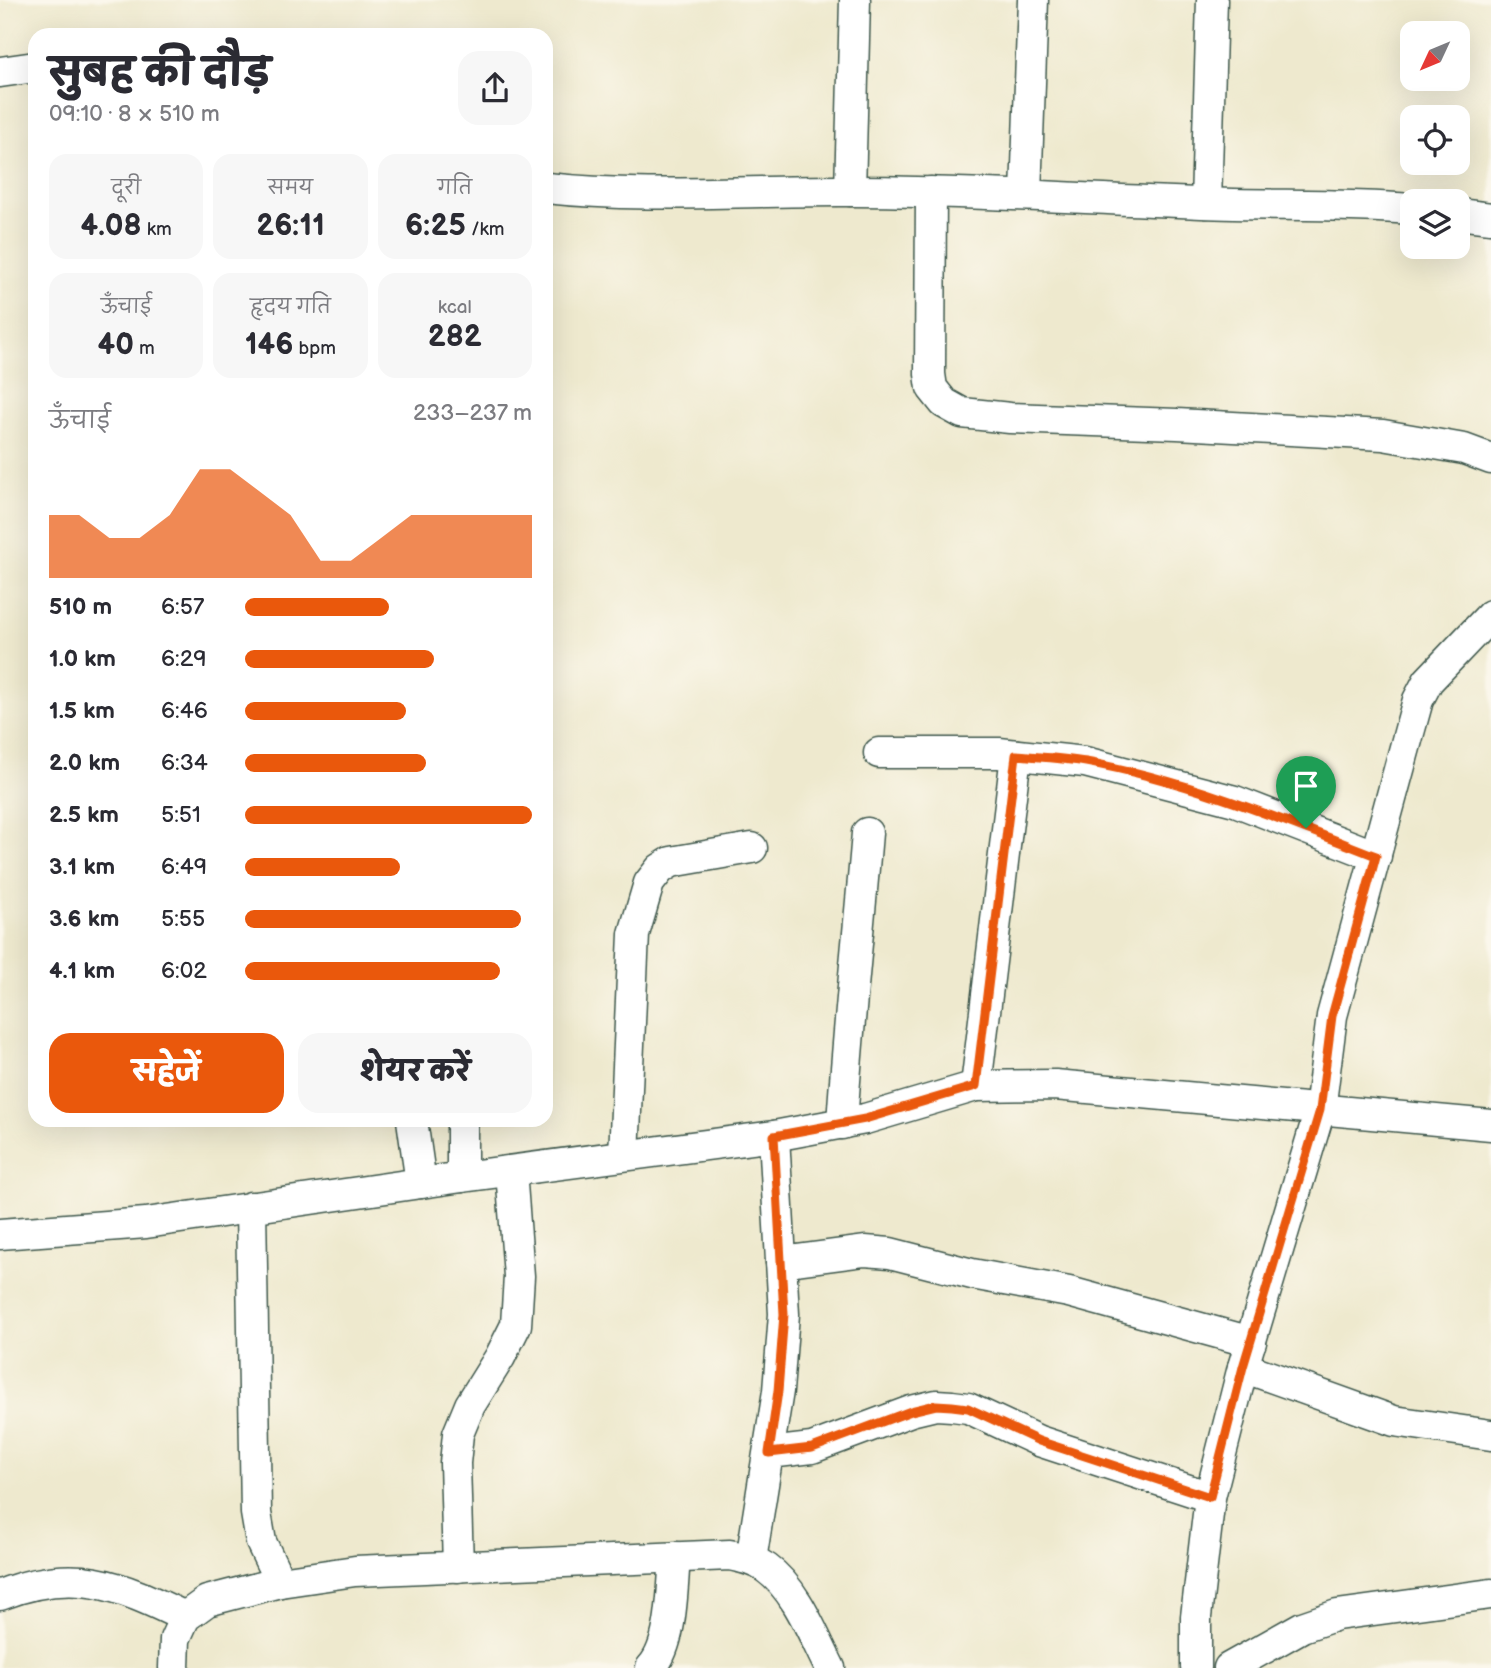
<!DOCTYPE html>
<html lang="hi">
<head>
<meta charset="utf-8">
<style>
	body { margin:0; font-family:"Balsamiq Sans","Playpen Sans Deva",sans-serif; background:#f7f7f7; color:#2b2b33; height:100vh; display:flex; flex-direction:column; font-size:26px; white-space:nowrap }
	* { box-sizing:border-box; margin:0 }
	p { font-size:23px; color:#7c7c81 }
	.icon { flex:none; width:38px; height:38px; fill:none; stroke:currentColor; stroke-width:2; stroke-linecap:round; stroke-linejoin:round }
	.map { position:relative; flex:1; overflow:hidden }
	.drawer { position:absolute; left:28px; top:28px; width:525px; height:1099px; display:flex; flex-direction:column; background:#fff; border-radius:21px; box-shadow:0 7px 28px #0002 }
	.drawer>* { flex:none }
	.needle { width:46px; rotate:226deg }
	.fabs { position:absolute; left:1400px; top:21px; display:grid; gap:14px }
	.fabs a { display:grid; place-items:center; width:70px; height:70px; border-radius:14px; background:#fff; box-shadow:0 7px 28px #0002; font-size:35px }
	.pin { position:absolute; display:grid; place-items:center; width:60px; height:60px; color:#fff; margin:-72px -30px; border-radius:50% 50% 50% 0; rotate:-45deg; box-shadow:0 0 7px #0007 }
	.pin .icon { rotate:45deg }
	.round { display:grid; place-items:center; flex:none; width:74px; height:74px; border-radius:21px; background:#f7f7f7 }
	.head { display:flex; align-items:center; justify-content:space-between; height:119px; padding:0 21px }
	h1 { font-size:38px; font-weight:800; line-height:52px }
	.figures { display:grid; grid-template-columns:repeat(3,1fr); gap:10px; height:119px; padding:7px 21px }
	.figures div { display:grid; align-content:center; border-radius:18px; background:#f7f7f7; text-align:center }
	.figures b { font-size:30px; font-weight:800 }
	.figures small { font-size:19px; font-weight:400 }
	.figures p { font-size:19px }
	.chart { height:196px; padding:14px 21px }
	.chart p { display:flex; justify-content:space-between }
	.chart svg { width:100%; height:126px; margin-top:7px; fill:#ea580c; opacity:.7 }
	.primary-button { display:flex; gap:14px; margin-top:auto; padding:14px 21px }
	.primary-button a { flex:1; height:80px; border-radius:21px; background:#ea580c; color:#fff; font-size:28px; font-weight:800; line-height:80px; text-align:center }
	.primary-button a+a { background:#f7f7f7; color:#2b2b33 }
	ul { padding:0 21px; list-style:none; font-size:23px }
	li { display:grid; grid-template-columns:112px 84px 1fr; align-items:center; height:52px }
	li i { height:18px; border-radius:9px; background:#ea580c }
	.map>svg:first-child { display:block }
	.lines { fill:none; stroke-linecap:round; stroke-linejoin:round }
	.minor-casing { stroke:#3e574b; stroke-width:33 }
	.minor { stroke:#fff; stroke-width:30 }
	.route-casing { stroke:#fff; stroke-width:14 }
	.route { stroke:#ea580c; stroke-width:9 }
</style>
</head>
<body>
<div class="map">
<svg width="1491" height="1668" viewBox="0 0 1491 1668">
	<rect width="100%" height="100%" fill="#fbf7ec"/>
	<filter id="ink" filterUnits="userSpaceOnUse"><feTurbulence type="fractalNoise" baseFrequency=".0143" numOctaves="2"/><feDisplacementMap in="SourceGraphic" scale="14" xChannelSelector="R" yChannelSelector="G"/><feConvolveMatrix kernelMatrix="1 2 1 2 8 2 1 2 1" color-interpolation-filters="sRGB"/></filter>
	<filter id="wash" filterUnits="userSpaceOnUse"><feTurbulence type="fractalNoise" baseFrequency=".00686" numOctaves="4" result="noise"/><feDisplacementMap in="SourceGraphic" scale="28" xChannelSelector="R" yChannelSelector="G"/><feGaussianBlur stdDeviation="1.57" result="paint"/><feColorMatrix in="noise" values="0 0 0 0 0 0 0 0 0 0 0 0 0 0 0 0 0 1.4 0 .05"/><feComposite in="paint" operator="in"/></filter>
	<g filter="url(#wash)">
		<rect width="100%" height="100%" fill="#eee9ce"/>
	</g>
	<g filter="url(#ink)">
		<g class="lines">
			<defs>
				<g id="minor">
					<path d="M0,72l35,-5"/>
					<path d="M546,188c102,11 204,2 306,3 117,0 233,8 349,12 71,3 141,0 211,6"/>
					<path d="M850,191l5,-191"/>
					<path d="M931,192l-1,182 2,14 12,15 18,10 48,5 167,6 206,11 81,14 27,10"/>
					<path d="M1026,194l7,-194"/>
					<path d="M1206,203l6,-203"/>
					<path d="M1458,214l33,4"/>
					<path d="M879,753h120l86,9 150,39 141,55"/>
					<path d="M976,1086l40,-331"/>
					<path d="M412,1120l9,63"/>
					<path d="M842,1124c6,-98 17,-194 25,-291"/>
					<path d="M624,1155l10,-221 15,-51 11,-14 11,-7 81,-14"/>
					<path d="M462,1177v-57"/>
					<path d="M251,1207l5,306 5,29 19,40"/>
					<path d="M0,1234l146,-11 316,-46 312,-41 91,-17 111,-33 79,-1 436,40"/>
					<path d="M781,1262l84,-11 25,2 82,21 97,18 182,50"/>
					<path d="M1243,1367l151,54 97,14"/>
					<path d="M769,1453l43,-5 99,-37 25,-6 16,1 16,2 71,33 171,56"/>
					<path d="M751,1560l27,-169 6,-77 -10,-178"/>
					<path d="M458,1567l-3,-104 3,-29 12,-29 30,-48 16,-32 3,-49 -8,-105"/>
					<path d="M0,1595c74,-29 117,-11 185,22"/>
					<path d="M174,1668l1,-29 10,-22 22,-16 73,-19 75,-11 375,-16c13,3 25,5 36,13 31,22 47,67 64,100"/>
					<path d="M651,1668c22,-24 21,-79 24,-111"/>
					<path d="M1196,1668v-51l14,-120 33,-130 77,-257 12,-94 78,-287 8,-29 10,-19 63,-66"/>
					<path d="M1229,1668l73,-41 35,-12 154,-21"/>
				</g>
			</defs>
			<use href="#minor" class="minor-casing"/>
			<use href="#minor" class="minor"/>
		</g>
	</g>
	<g class="lines" filter="url(#ink)">
		<defs>
			<path id="route" d="M1016,755c23,2 47,3 70,7 100,18 195,57 290,94l-44,160 -12,94 -77,257 -33,130 -171,-56 -71,-33 -16,-2 -16,-1 -25,6 -99,37 -43,5 9,-62 6,-77 -10,-178 91,-17 111,-33z"/>
		</defs>
		<use href="#route" class="route-casing"/>
		<use href="#route" class="route"/>
	</g>
</svg>
<div class="fabs">
<a><svg class="needle" viewBox="-14 -14 28 28"><path d="M0-13l5 13h-10z" fill="#e53935"/><path d="M0 13l5-13h-10z" fill="#7c7c81"/></svg></a>
<a><svg class="icon" aria-label="locate" viewBox="0 0 24 24"><circle cx="12" cy="12" r="6"/><path d="M12 2v4M12 18v4M2 12h4M18 12h4"/></svg></a>
<a><svg class="icon" aria-label="layers" viewBox="0 0 24 24"><path d="M12 4l9 5-9 5-9-5zM3 14l9 5 9-5"/></svg></a>
</div>
<div class="pin" style="left:1306px;top:828px;background:#1e9e55"><svg class="icon" aria-label="arrive" viewBox="0 0 24 24"><path d="M6 21V4h12l-3 4 3 4H6"/></svg></div>
<section class="drawer">
<div class="head"><div><h1>सुबह की दौड़</h1><p>09:10 · 8 × 510 m</p></div><a class="round"><svg class="icon" aria-label="share" viewBox="0 0 24 24"><path d="M12 15V3M7 8l5-5 5 5M5 13v7h14v-7"/></svg></a></div>
<div class="figures">
<div><p>दूरी</p><b>4.08<small> km</small></b></div>
<div><p>समय</p><b>26:11</b></div>
<div><p>गति</p><b>6:25<small> /km</small></b></div>
</div>
<div class="figures">
<div><p>ऊँचाई</p><b>40<small> m</small></b></div>
<div><p>हृदय गति</p><b>146<small> bpm</small></b></div>
<div><p>kcal</p><b>282</b></div>
</div>
<div class="chart"><p><span>ऊँचाई</span>233–237 m</p>
<svg viewBox="0 0 160 44" preserveAspectRatio="none"><path d="M0 44V22L10 22L20 30L30 30L40 22L50 6L60 6L70 14L80 22L90 38L100 38L110 30L120 22L130 22L140 22L150 22L160 22V44z"/></svg>
</div>
<ul>
<li><b>510 m</b>6:57<i style="width:50%"></i></li>
<li><b>1.0 km</b>6:29<i style="width:66%"></i></li>
<li><b>1.5 km</b>6:46<i style="width:56%"></i></li>
<li><b>2.0 km</b>6:34<i style="width:63%"></i></li>
<li><b>2.5 km</b>5:51<i style="width:100%"></i></li>
<li><b>3.1 km</b>6:49<i style="width:54%"></i></li>
<li><b>3.6 km</b>5:55<i style="width:96%"></i></li>
<li><b>4.1 km</b>6:02<i style="width:89%"></i></li>
</ul>
<div class="primary-button"><a>सहेजें</a><a>शेयर करें</a></div>
</section>
</div>
</body>
</html>
